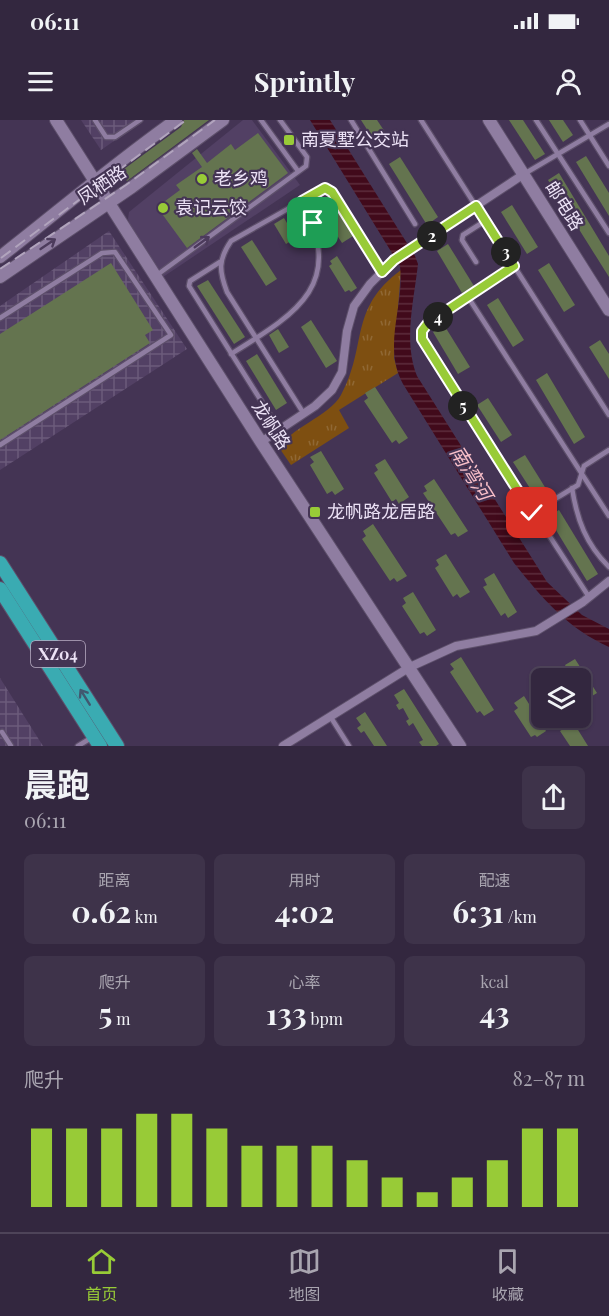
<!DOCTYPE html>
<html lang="zh">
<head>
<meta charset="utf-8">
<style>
	body { margin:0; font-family:"Playfair Display","Noto Sans SC",serif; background:#3e334a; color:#f1f3f6; height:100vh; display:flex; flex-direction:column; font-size:22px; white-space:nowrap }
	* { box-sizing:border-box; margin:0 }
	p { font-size:20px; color:#a9a5b0 }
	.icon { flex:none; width:33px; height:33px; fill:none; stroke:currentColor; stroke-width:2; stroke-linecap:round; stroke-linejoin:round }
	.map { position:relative; height:626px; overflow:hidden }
	.side { display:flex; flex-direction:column; background:#33273f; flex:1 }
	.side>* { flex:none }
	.buttons { position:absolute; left:531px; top:548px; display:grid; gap:12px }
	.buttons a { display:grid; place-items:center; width:60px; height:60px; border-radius:9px; background:#33273f; box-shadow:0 2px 4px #0004,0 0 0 2px #4e4459; font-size:30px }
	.pin { position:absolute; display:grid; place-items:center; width:51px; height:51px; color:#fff; margin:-26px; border-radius:12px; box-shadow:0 3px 9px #0006 }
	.km { position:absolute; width:30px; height:30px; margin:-15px; border-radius:50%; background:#222; color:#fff; font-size:16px; line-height:30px; text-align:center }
	.round { display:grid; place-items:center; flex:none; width:63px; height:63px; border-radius:9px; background:#3e334a }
	.overview { display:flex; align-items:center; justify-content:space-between; height:102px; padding:0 24px }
	h1 { font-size:33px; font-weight:700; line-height:45px }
	.stats { display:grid; grid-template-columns:repeat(3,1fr); gap:9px; height:102px; padding:6px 24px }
	.stats div { display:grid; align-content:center; border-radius:9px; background:#3e334a; text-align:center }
	.stats b { font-size:30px; font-weight:700 }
	.stats small { font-size:16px; font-weight:400 }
	.stats p { font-size:16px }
	.chart { height:168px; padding:12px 24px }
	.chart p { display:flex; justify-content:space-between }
	.chart svg { width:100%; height:108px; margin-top:6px; stroke:#98cb37; stroke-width:6 }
	.status { display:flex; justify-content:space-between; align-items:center; height:42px; padding:0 30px; background:#33273f; direction:ltr }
	.status svg { height:16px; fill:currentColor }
	header { display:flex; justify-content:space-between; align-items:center; height:78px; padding:0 24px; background:#33273f; font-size:27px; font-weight:700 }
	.dock { display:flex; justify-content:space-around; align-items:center; height:84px; border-top:2px solid #4e4459; background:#33273f; font-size:16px; color:#a9a5b0 }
	.dock a { display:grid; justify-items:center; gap:3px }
	.dock .active { color:#98cb37 }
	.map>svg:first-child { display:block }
	.built { fill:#524064 }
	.industrial { fill:url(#industrial-grid) }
	.grass { fill:url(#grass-tufts) }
	.water { fill:url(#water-rules) }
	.building { fill:#64744f }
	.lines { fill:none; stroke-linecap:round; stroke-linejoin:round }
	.lane-casing { stroke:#5d4f6a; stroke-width:7 }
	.street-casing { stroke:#5d4f6a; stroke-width:10 }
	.secondary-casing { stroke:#5d4f6a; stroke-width:14 }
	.primary-casing { stroke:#5d4f6a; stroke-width:16 }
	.lane { stroke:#8f7da1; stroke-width:4.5 }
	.street { stroke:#8f7da1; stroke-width:8 }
	.secondary { stroke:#8f7da1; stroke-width:12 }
	.primary { stroke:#3aabb2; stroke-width:14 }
	.rail { stroke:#b1a4bd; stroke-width:2; stroke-dasharray:12 6; stroke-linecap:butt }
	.oneway { stroke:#4c3b5c }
	.oneway2 { stroke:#415870 }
	.route-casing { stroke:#fff; stroke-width:12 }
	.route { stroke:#98cb37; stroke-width:8 }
	.poi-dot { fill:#98cb37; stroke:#443454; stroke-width:2 }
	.labels { text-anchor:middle; stroke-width:4.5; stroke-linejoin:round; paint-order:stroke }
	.shield { fill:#443454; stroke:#baaec5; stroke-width:1.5 }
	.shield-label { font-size:16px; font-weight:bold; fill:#ece2f6 }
	.poi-label { font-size:18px; fill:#ece2f6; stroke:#443454; text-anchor:start }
	.street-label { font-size:18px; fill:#ece2f6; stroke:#443454 }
	.water-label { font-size:20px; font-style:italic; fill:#f8bec8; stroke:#443454 }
</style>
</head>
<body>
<div class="status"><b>06:11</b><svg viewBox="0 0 49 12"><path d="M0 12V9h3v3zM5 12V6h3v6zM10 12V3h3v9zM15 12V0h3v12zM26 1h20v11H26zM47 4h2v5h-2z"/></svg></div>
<header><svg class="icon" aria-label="menu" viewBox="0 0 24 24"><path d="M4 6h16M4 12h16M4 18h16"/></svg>Sprintly<svg class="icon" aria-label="person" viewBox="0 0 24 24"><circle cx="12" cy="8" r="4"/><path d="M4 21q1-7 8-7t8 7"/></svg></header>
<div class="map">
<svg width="609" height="626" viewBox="0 0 609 626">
	<defs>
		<pattern id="industrial-grid" width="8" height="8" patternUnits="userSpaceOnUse" patternTransform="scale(1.5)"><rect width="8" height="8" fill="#524064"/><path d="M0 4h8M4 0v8" fill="none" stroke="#6b5b7b"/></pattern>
		<pattern id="grass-tufts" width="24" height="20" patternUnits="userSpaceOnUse" patternTransform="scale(1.5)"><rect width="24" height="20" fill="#7e4f11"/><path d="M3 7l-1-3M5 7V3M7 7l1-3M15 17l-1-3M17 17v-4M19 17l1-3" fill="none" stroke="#906834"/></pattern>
		<pattern id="water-rules" width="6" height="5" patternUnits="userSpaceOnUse" patternTransform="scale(1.5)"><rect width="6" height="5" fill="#410a1b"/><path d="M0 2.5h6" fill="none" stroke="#5d2d3d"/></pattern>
	</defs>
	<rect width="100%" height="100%" fill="#443454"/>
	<path class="built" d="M243,0h9l48,65 -137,92 -33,-51 -2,-7 1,-7z"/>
	<g class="industrial">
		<path d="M81,0h63l-43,30z"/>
		<path d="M109,111l78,118 -187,121v-164z"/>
		<path d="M0,558l43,68h-43z"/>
	</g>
	<path class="grass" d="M401,150l-7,88 4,15 -59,37 10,18 -58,37 -11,-16c8,-21 49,-32 61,-54 27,-49 7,-86 60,-125z"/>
	<path class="water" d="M310,0h20l85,136 3,8c-4,37 -15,77 -1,112l130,206 35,33 27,14v18c-42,-19 -67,-49 -95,-84l-111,-179c-21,-39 2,-78 -3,-118z"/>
	<g class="building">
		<path d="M184,0h25l-82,61 -7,-9 61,-45z"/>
		<path d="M361,0h16l8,12 -12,7z"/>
		<path d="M509,0h14l22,34 -10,6z"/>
		<path d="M549,0h14l10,15 -10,7z"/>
		<path d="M258,13l30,40 -101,75 -30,-41 23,-17 -4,-5 26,-18 -10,-14 5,-4 10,14 24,-19 4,6z"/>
		<path d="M586,36l23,37v23l-33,-54z"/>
		<path d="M400,37l38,60 -11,8 -38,-61z"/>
		<path d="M559,53l50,83v21l-61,-97z"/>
		<path d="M328,76l25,40 -11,7 -25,-39z"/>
		<path d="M512,85l26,42 -11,7 -26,-42z"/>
		<path d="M284,98l12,20 -10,6 -12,-20z"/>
		<path d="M252,120l25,39 -11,7 -25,-39z"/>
		<path d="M448,124l26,42 -12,7 -25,-42z"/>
		<path d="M337,136l20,32 -6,4 -2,-2 -4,2 -16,-26 3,-2 -2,-3z"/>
		<path d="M111,143l42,67 -8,5 5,8 -150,97v-106z"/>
		<path d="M549,143l26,42 -11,7 -26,-42z"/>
		<path d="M208,160l37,57 -11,7 -37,-58z"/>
		<path d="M498,178l26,42 -11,7 -26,-42z"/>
		<path d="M311,200l26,41 -11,7 -25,-41z"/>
		<path d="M444,205l26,42 -12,7 -25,-42z"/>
		<path d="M278,209l11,18 -10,6 -10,-18z"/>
		<path d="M600,220l9,14v25l-20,-32z"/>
		<path d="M257,234l30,49 -11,7 -30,-49z"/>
		<path d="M547,253l38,64 -11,7 -38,-64z"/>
		<path d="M375,267l33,51 -9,6 -3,-4 -4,3 -28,-42 4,-3 -3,-5z"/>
		<path d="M488,278l24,37 -11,7 -24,-37z"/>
		<path d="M321,331l23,38 -9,6 -3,-4 -5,3 -17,-29 4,-3 -4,-5z"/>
		<path d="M525,335l23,37 -11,7 -24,-37z"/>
		<path d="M385,339l24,38 -10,7 -3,-5 -4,3 -18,-29 4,-3 -3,-5z"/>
		<path d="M434,359l34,52 -10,6 -3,-4 -4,2 -28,-42 4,-2 -3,-5z"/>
		<path d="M559,390l39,64 -11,7 -39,-64z"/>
		<path d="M373,404l34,52 -10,6 -3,-4 -4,3 -28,-42 4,-3 -3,-5z"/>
		<path d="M446,434l24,38 -10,6 -3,-4 -4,3 -18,-29 4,-3 -3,-5z"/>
		<path d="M494,453l23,39 -9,6 -3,-5 -4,3 -18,-29 4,-2 -3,-6z"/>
		<path d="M413,472l23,38 -9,6 -3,-4 -4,2 -18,-28 4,-3 -3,-5z"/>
		<path d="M461,537l33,53 -10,6 -4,-5 -3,2 -27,-41 4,-3 -4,-5z"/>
		<path d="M575,539l22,34 -10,6 -1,-2 -6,4v-23h-12l-3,-5 3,-2 -3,-6z"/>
		<path d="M404,569l35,55 -3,2h-14l-3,-4 4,-2 -10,-17 -4,3 -3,-5 3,-2 -6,-11 -4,2 -3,-5 3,-2 -5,-8z"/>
		<path d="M524,576l22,35 -9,6 -2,-2 -4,2 -17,-26 4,-3 -4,-5z"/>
		<path d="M365,592l22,34h-13l-10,-15 -3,2 -4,-5 4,-3 -5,-7z"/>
		<path d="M570,597l18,29h-18l-10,-15 3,-2 -3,-6z"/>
	</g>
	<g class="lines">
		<defs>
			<g id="lane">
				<path d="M95,0l11,17h9l25,-17"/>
				<path d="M261,0l37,51"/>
				<path d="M351,0l64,104"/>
				<path d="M421,0l188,295"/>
				<path d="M536,0l73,113"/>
				<path d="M580,0l29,46"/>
				<path d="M524,54l85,-50"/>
				<path d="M220,142l-30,19 -1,5 81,129"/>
				<path d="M476,142l-14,-22 1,-5 22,-14"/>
				<path d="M514,146l-87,57 -5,8v8l167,258"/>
				<path d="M157,155l149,-109 1,-9 -27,-37"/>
				<path d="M468,177l141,219"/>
				<path d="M0,198l102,-65 13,-1 56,83 -171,110"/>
				<path d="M231,234c66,-41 115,-69 71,-153"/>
				<path d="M304,294l-77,-122c-8,-21 -9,-32 4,-51l94,-53 7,4 50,80"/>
				<path d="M572,368c5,32 14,56 37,79"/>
				<path d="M532,393l46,-28 6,-19 25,-16"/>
				<path d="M330,596l19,30"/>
				<path d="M2,612l9,14"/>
				<path d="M78,626l13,-8"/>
			</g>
			<g id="street">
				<path d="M261,322l54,-36 17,-16 10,-18 5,-41 7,-25 16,-22 24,-24 130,-86"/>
				<path d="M283,626l127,-79 46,-21 80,-15 47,-29 26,-21"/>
			</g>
			<g id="secondary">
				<path d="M56,0l205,322 199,304"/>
				<path d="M489,0l120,190"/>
				<path d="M0,137c59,-46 115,-94 176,-137"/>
				<path d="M0,157l132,-90 91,-67"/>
			</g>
			<g id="primary">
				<path d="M0,443l117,183"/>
				<path d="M0,469l100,157"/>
			</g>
		</defs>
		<use href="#lane" class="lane-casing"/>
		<use href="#street" class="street-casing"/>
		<use href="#secondary" class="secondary-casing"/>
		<use href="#primary" class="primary-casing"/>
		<use href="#lane" class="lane"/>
		<use href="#street" class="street"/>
		<use href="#secondary" class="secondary"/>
		<use href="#primary" class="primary"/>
		<g class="rail">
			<path d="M1,138l185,-138"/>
			<path d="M0,149l126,-84 89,-65"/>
		</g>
	</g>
	<defs><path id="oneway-shaft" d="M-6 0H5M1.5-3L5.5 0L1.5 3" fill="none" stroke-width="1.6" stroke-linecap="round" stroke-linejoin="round" transform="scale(1.5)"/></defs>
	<g class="oneway">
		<use href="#oneway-shaft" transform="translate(202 122) rotate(-36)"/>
		<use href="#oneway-shaft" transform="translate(48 124) rotate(-34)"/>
	</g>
	<use class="oneway2" href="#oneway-shaft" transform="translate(85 577) rotate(-122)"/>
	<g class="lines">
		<defs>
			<path id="route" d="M313,103l-11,-22 23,-13 7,4 50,80 12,-12 82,-54 38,60 -86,57 -6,8v8l110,174"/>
		</defs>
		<use href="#route" class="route-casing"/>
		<use href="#route" class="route"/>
	</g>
	<g class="poi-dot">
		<rect x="283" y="14" width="12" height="12" rx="3"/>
		<circle cx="202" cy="59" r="6"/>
		<circle cx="163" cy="88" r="6"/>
		<rect x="309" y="386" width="12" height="12" rx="3"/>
	</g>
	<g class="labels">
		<rect class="shield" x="31" y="521" width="54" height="26" rx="4.5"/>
		<g class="shield-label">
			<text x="58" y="540">XZ04</text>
		</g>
		<g class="poi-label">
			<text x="301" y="26">南夏墅公交站</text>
			<text x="214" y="65">老乡鸡</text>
			<text x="175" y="94">袁记云饺</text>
			<text x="327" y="398">龙帆路龙居路</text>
		</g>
		<g class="street-label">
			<text transform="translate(102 65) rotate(-34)" y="6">凤栖路</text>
			<text transform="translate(564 86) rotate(58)" y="6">邮电路</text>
			<text transform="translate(271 305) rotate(57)" y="6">龙帆路</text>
		</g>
		<g class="water-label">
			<text transform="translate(471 353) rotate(58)" y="7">南湾河</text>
		</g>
	</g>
</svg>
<div class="buttons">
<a><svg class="icon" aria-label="layers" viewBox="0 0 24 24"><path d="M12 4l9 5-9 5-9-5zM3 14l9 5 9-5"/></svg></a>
</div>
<div class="pin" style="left:313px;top:103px;background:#1e9e55"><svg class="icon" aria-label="arrive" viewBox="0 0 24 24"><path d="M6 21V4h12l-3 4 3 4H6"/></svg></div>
<div class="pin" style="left:532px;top:393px;background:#d93025"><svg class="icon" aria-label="check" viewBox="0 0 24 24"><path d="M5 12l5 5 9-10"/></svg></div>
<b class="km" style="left:432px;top:116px">2</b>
<b class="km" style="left:506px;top:132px">3</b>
<b class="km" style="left:438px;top:197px">4</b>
<b class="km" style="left:463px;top:286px">5</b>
</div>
<section class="side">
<div class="overview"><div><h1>晨跑</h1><p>06:11</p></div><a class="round"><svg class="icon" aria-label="share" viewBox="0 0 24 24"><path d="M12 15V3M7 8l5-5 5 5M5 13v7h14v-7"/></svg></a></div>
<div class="stats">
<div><p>距离</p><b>0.62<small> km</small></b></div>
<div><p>用时</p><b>4:02</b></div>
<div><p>配速</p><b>6:31<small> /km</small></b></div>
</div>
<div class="stats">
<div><p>爬升</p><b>5<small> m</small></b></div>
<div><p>心率</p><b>133<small> bpm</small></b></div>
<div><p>kcal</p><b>43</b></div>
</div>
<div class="chart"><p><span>爬升</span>82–87 m</p>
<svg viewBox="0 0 160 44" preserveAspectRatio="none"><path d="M5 44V12M15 44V12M25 44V12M35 44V6M45 44V6M55 44V12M65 44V19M75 44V19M85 44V19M95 44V25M105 44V32M115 44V38M125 44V32M135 44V25M145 44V12M155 44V12"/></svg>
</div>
</section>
<nav class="dock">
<a class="active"><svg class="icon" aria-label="home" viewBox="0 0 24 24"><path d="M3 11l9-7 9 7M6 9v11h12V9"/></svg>首页</a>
<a><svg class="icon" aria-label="map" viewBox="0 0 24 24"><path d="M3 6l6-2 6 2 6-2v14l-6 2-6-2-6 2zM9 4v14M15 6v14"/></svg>地图</a>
<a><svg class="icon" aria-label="saved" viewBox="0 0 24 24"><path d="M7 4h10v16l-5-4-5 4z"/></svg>收藏</a>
</nav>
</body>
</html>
